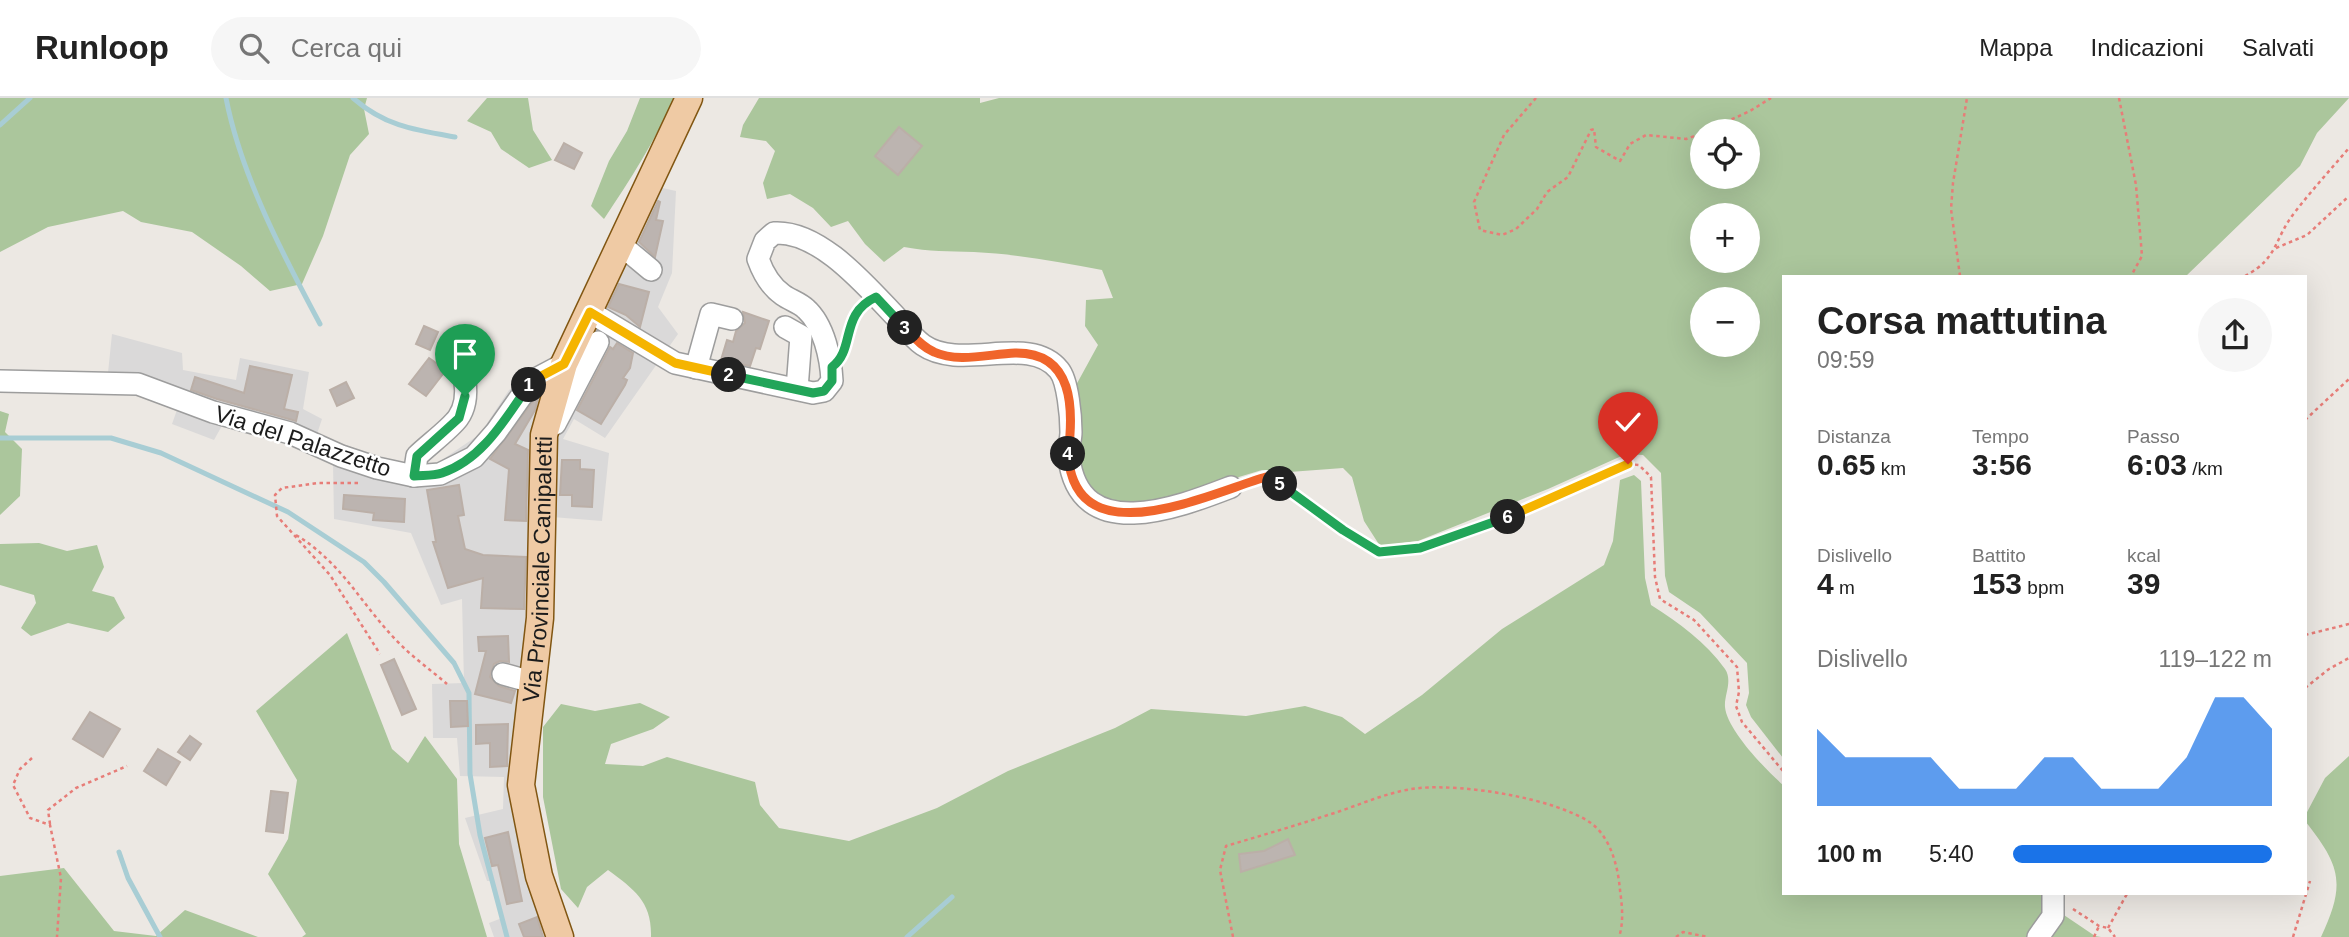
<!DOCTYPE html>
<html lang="it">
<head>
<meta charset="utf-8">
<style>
	body { margin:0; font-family:Arial,sans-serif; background:#f6f6f6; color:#222; height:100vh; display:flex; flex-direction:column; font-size:26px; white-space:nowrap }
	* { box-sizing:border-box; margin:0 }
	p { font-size:23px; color:#767676 }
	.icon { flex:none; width:38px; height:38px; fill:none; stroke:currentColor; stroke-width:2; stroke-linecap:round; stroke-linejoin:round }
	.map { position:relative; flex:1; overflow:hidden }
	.drawer { position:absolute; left:1782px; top:177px; width:525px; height:620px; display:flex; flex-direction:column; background:#fff; border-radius:0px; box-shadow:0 7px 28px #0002 }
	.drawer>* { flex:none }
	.buttons { position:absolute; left:1690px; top:21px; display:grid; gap:14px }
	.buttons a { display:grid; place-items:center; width:70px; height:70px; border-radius:50%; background:#fff; box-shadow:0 7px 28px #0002; font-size:35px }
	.pin { position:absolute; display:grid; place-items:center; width:60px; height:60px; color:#fff; margin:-72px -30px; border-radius:50% 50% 50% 0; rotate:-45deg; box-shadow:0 0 7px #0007 }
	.pin .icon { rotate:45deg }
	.km { position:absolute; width:35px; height:35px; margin:-18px; border-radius:50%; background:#222; color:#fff; font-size:19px; line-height:35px; text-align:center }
	.round { display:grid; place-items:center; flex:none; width:74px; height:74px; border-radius:37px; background:#f6f6f6 }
	.overview { display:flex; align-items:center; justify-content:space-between; height:119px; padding:0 35px }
	h1 { font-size:38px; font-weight:600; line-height:52px }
	.stats { display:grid; grid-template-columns:repeat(3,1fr); gap:10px; height:119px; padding:7px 35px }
	.stats div { display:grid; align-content:center }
	.stats b { font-size:30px; font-weight:600 }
	.stats small { font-size:19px; font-weight:400 }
	.stats p { font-size:19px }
	.chart { height:196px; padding:14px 35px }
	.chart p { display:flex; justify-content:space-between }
	.chart svg { width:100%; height:126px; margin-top:7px; fill:#1a73e8; opacity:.7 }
	ul { padding:0 35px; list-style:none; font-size:23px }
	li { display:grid; grid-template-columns:112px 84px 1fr; align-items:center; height:52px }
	li i { height:18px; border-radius:9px; background:#1a73e8 }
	header { display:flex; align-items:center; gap:42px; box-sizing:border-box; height:98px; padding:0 35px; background:#fff; border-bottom:2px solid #e0e0e0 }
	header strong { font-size:33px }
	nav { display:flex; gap:38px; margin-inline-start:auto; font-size:24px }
	.search { width:490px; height:63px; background:#f6f6f6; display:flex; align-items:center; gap:18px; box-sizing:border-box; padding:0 24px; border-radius:38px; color:#767676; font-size:26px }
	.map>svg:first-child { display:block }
	.residential { fill:#dad9d9 }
	.forest { fill:#abc69c; fill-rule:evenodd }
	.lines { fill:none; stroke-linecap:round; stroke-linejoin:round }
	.stream { stroke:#a8cdd4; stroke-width:5 }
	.building { fill:#bcb4b0; stroke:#bbafa7; stroke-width:2 }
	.minor-casing { stroke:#9d9d9d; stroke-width:24 }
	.major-casing { stroke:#815612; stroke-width:29 }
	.path { stroke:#e77d78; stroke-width:2.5; stroke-dasharray:3.5 3.5; stroke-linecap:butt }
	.minor { stroke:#fff; stroke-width:21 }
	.major { stroke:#efcaa4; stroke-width:26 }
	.split-1-casing { stroke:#fff; stroke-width:14 }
	.split-2-casing { stroke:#fff; stroke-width:14 }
	.split-3-casing { stroke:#fff; stroke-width:14 }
	.split-4-casing { stroke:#fff; stroke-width:14 }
	.split-5-casing { stroke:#fff; stroke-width:14 }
	.split-6-casing { stroke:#fff; stroke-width:14 }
	.split-7-casing { stroke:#fff; stroke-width:14 }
	.split-1 { stroke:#22a559; stroke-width:9 }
	.split-2 { stroke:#f5b400; stroke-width:9 }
	.split-3 { stroke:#22a559; stroke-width:9 }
	.split-4 { stroke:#f0652b; stroke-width:9 }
	.split-5 { stroke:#f0652b; stroke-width:9 }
	.split-6 { stroke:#22a559; stroke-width:9 }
	.split-7 { stroke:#f5b400; stroke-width:9 }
	.labels { text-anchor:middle; stroke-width:5; stroke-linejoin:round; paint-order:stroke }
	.street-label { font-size:23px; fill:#1c1c1c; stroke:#fff }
</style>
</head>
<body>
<header>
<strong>Runloop</strong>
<div class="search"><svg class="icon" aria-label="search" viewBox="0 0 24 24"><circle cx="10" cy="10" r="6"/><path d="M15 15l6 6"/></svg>Cerca qui</div>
<nav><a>Mappa</a><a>Indicazioni</a><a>Salvati</a></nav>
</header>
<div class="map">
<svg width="2349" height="839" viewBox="0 0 2349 839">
	<rect width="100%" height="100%" fill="#ece8e3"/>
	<path class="residential" d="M640,85l36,8 -4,82 -14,34 20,27 -73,104 -31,-19 -11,20 46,14 -7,68 -50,-4 -21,270 21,87 22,63h-80l-5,-14 13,-5 -11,-37h-4l-22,-63 38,-9 1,-32 -44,-1 -3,-38h-24l-1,-54 32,-1 -2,-84 -21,6 -30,-72 -77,-14 -1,-56 -42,-22 -67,-19 -10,18 -42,-16 6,-17 -40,-12 -32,-3 6,-58 70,19 1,17 53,10 4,-22 69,14 -6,37 19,10 -5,15 71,27 48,3 44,-30 29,-44 48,-32z"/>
	<g class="forest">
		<path d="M0,0h367l-3,11 5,25 -19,21 -27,81 -21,48 -32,7 -29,-25 -49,-34 -51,-10 -18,-11 -75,16 -48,25z"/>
		<path d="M487,0h41l5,32 19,30 -23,8 -28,-19 -10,-17 -24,-11z"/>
		<path d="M640,0h34c-19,43 -44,82 -70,121l-13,-13 18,-45 18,-30z"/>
		<path d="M759,0h221v5l19,-5h1350l-32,35 -17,33 -114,110h-403v482l-32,-41 -5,-12 3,-12 -2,-30 -47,-50 -31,-21 -4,-16 -4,-103 -18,-18 -17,-1 -78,35 -130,52 -38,5 -16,-25 -12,-44 -9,-9 -67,5 -14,-3 -112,34 -46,-3 -24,-27 -4,-24 -1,-63 23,-42 -13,-19 1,-26 27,-2 -11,-28c-42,-8 -85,-16 -128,-18 -26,-1 -44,0 -70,-5l-20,15 -19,-18 -17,-23 -17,6 -18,-19 -23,-14 -23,5 -4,-16 12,-32 -9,-10 -26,-4 3,-12zM1703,33h45v46h-45zM1703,117h45v46h-45zM1703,201h45v46h-45z"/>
		<path d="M0,313l9,3 -4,18 17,17 -2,47 -20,19z"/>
		<path d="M1634,377l7,6 4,97 6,27c28,18 55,37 74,64 8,12 -1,26 0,38 2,23 41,63 58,78v107l254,1 9,5 12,13 37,25 6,1h-1450c1,-35 -16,-47 -43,-67l-21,17 -9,21 -17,-19 -18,-92v-70l18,-23 34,7 45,-8 30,14 -17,12 -42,15 -6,20 38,2 24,-9 88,25 5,23 19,23 70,13 88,-33 71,-37 107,-43 36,-19 95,7 59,-10 37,11 23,17 57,-39 80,-66 102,-64 9,-24 7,-61z"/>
		<path d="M39,445l28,8 30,-6 7,22 -12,24 22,6 11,21 -17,14 -40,-9 -37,13 -10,-8 15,-25 -2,-8 -34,-10v-41z"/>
		<path d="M347,535l45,116 16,14 17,-27 32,43 2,65 28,93h-185l4,-3 -38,-60 20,-35 9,-59 -41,-69z"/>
		<path d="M2349,658v181h-28c25,-53 20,-71 -16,-116v-5l20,-38z"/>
		<path d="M64,770l50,63 42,5 29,-26 73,27h-258v-61z"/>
	</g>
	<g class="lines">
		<g class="stream">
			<path d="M226,0c15,77 57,157 94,226"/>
			<path d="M353,0c32,28 61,32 102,39"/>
			<path d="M0,27l30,-27"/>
			<path d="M0,340h111l50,15 127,59 76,50 20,20 70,81 15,30 1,81 10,61 27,102"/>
			<path d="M119,754l9,26 32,59"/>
			<path d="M907,839l45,-40"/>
		</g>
	</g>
	<g class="building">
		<path d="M899,29l23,19 -24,29 -23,-19z"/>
		<path d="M564,45l18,10 -8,16 -19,-9z"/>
		<path d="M658,103l2,1 -4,18 7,1 -8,36 -16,-15z"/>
		<path d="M619,186l30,8 -9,35 -14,-12 -18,-8z"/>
		<path d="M743,214l26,9 -9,28 -4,-1 -6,18 -29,-6 6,-20 6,2 3,-11 9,-8z"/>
		<path d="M424,228l14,6 -8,18 -14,-6z"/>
		<path d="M617,245l16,10 -3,15 -7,10 4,2 -2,5 -24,39 -24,-14 33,-63 3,2z"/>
		<path d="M429,260l17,12 -20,26 -17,-12z"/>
		<path d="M250,268l42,9 -8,34 14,3 -2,9 -79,-22 -26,-9 4,-13 49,16z"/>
		<path d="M346,284l8,16 -17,8 -7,-16z"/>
		<path d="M539,295l-4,17 -20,34 13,6 -2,71 -21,-1 4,-51 -19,-10z"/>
		<path d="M562,362h18v9l14,1 -2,37 -20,-1v-11h-12z"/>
		<path d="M459,387l5,30 -6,1 7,33 18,6 43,2 -2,52 -43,-1 2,-30 -35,10 -15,-46h3l-9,-52z"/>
		<path d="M344,397l61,4 -1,23 -31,-2 1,-7 -31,-4z"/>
		<path d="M508,538l1,26 -9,-1 -6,3 -4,13 9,9 16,5 -4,12 -36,-9 11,-43h-7l-1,-14z"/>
		<path d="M394,561l22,50 -14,6 -21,-50z"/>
		<path d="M450,603h17l1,25 -17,1z"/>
		<path d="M90,614l30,17 -17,28 -30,-18z"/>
		<path d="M508,626l-1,42 -17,1v-24l-14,1v-19z"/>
		<path d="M190,638l11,8 -11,16 -12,-8z"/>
		<path d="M158,651l22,13 -14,23 -22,-14z"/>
		<path d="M271,693l17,2 -5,40 -17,-2z"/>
		<path d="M508,734l14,69 -15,3 -9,-39 -6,1 -7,-28z"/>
		<path d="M1288,741l7,16 -54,17 -2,-18 25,-3z"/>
		<path d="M537,819l6,20h-19l-5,-13z"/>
	</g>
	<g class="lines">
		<defs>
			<g id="minor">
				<path d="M621,147l30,25"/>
				<path d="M590,214l85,51 138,30 11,-2 8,-10c-1,-22 -8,-56 -26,-72 -6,-6 -16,-9 -23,-14 -13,-9 -20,-22 -25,-36l7,-18 9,-8c46,-3 93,54 123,85 8,9 16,20 26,27 39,27 106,-12 136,25 9,11 12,47 12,62 0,9 -4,18 -2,26 11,88 110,49 162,29"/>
				<path d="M785,229l16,9 -4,53"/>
				<path d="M696,270l15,-54 21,5"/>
				<path d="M0,283l138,3 75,28 77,21 51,23 36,12 37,8 26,-2 34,-17 22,-25 36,-51 32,-17"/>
				<path d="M555,326l43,-82"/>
				<path d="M414,378l3,-20c10,-10 33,-27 41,-38 15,-21 5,-54 -5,-74"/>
				<path d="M503,576l29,8"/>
				<path d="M2038,839l15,-21v-24"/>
			</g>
			<g id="major">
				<path id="s1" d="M560,839l-21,-61 -18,-91 19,-167 4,-183 20,-71 125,-266"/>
			</g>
		</defs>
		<use href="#minor" class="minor-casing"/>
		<use href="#major" class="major-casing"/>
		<g class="path">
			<path d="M1536,0l-32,37 -30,67 6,28 22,5 14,-6 21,-20 10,-17 21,-15 23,-47 3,-1 2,18 24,14 10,-17 16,-9 40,4 17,-6"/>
			<path d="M2119,0l17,87 6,71 -11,20"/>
			<path d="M1706,33l44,-20 21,-13"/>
			<path d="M2276,150l31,-13 42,-39"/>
			<path d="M1960,178l-9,-67 2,-26 14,-85"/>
			<path d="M2245,178c34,-18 29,-38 50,-64 17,-22 36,-43 54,-64"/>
			<path d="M845,246l6,-23 10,-15"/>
			<path d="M2305,322l44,-41"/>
			<path d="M1248,384l18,-5c32,17 58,41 88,60 7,4 15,11 23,14 34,13 212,-68 251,-87l11,1 12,12 4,100 5,22 34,21 43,47 2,25 -3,14 6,16 41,49"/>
			<path d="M358,385h-40l-36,5 -7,7 2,21 53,59 50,79"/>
			<path d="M296,437c48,29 67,73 105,110 14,14 31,26 46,39"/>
			<path d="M2305,537l44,-11"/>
			<path d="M2305,590l24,-19 20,-11"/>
			<path d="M32,660l-12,11 -7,16 17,33 20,7 11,53 -4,59"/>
			<path d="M50,726l-2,-14 28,-22 51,-22"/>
			<path d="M2073,811l26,17 9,2 7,9"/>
			<path d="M2108,830l20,-36"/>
			<path d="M1233,839l-13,-67 6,-24c34,-10 68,-20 102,-31 30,-9 60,-24 92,-27 44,-4 134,10 171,35 20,15 27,44 29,67 2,15 4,32 -1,47"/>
			<path d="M1676,839l7,-5 25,5"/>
			<path d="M2094,839l5,-11"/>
			<path d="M2293,839l17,-56"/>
		</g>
		<use href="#minor" class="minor"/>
		<use href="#major" class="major"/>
	</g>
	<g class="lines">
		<defs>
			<path id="split-1" d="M465,298l-6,22 -42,38 -3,20c9,-1 19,0 28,-3 41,-14 63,-54 87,-88"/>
			<path id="split-2" d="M529,287l3,-4 32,-17 26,-52 85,51 54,12"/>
			<path id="split-3" d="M729,277l84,18 11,-2 8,-10v-14c24,-18 7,-53 44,-70l29,31"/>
			<path id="split-4" d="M905,230c9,9 17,19 29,24 24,11 55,2 81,1 59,-1 59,56 53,101"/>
			<path id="split-5" d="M1068,356c7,106 142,39 198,23l14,7"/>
			<path id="split-6" d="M1280,386l63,46 36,22 41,-4 88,-31"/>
			<path id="split-7" d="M1508,419l120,-53"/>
		</defs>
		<use href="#split-1" class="split-1-casing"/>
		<use href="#split-2" class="split-2-casing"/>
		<use href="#split-3" class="split-3-casing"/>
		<use href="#split-4" class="split-4-casing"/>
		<use href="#split-5" class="split-5-casing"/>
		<use href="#split-6" class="split-6-casing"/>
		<use href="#split-7" class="split-7-casing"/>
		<use href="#split-1" class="split-1"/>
		<use href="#split-2" class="split-2"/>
		<use href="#split-3" class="split-3"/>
		<use href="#split-4" class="split-4"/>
		<use href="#split-5" class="split-5"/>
		<use href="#split-6" class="split-6"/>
		<use href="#split-7" class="split-7"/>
	</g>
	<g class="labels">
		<g class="street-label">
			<text transform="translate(303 343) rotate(18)" y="8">Via del Palazzetto</text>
			<text dy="8" stroke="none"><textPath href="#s1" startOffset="374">Via Provinciale Canipaletti</textPath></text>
		</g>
	</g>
</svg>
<div class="buttons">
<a><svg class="icon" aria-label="locate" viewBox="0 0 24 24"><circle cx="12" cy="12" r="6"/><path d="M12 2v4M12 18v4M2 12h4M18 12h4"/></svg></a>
<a>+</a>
<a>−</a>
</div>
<div class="pin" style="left:465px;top:298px;background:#1e9e55"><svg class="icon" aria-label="arrive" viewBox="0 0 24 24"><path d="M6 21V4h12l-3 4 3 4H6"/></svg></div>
<div class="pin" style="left:1628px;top:366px;background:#d93025"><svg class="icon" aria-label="check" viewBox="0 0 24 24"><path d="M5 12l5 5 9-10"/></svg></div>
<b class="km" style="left:529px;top:287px">1</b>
<b class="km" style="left:729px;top:277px">2</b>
<b class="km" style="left:905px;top:230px">3</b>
<b class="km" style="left:1068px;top:356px">4</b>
<b class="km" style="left:1280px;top:386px">5</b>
<b class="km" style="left:1508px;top:419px">6</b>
<section class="drawer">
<div class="overview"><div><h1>Corsa mattutina</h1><p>09:59</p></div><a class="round"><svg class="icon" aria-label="share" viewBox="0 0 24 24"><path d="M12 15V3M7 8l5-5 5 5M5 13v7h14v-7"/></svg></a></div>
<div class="stats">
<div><p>Distanza</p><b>0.65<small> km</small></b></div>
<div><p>Tempo</p><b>3:56</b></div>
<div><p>Passo</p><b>6:03<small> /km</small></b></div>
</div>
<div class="stats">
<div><p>Dislivello</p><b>4<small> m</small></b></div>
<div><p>Battito</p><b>153<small> bpm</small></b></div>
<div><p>kcal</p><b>39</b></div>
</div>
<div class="chart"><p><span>Dislivello</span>119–122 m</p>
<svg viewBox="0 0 160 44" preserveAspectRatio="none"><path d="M0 44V17L10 27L20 27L30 27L40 27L50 38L60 38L70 38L80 27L90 27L100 38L110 38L120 38L130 27L140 6L150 6L160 17V44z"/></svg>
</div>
<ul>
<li><b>100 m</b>5:40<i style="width:100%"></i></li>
</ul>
</section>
</div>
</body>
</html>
